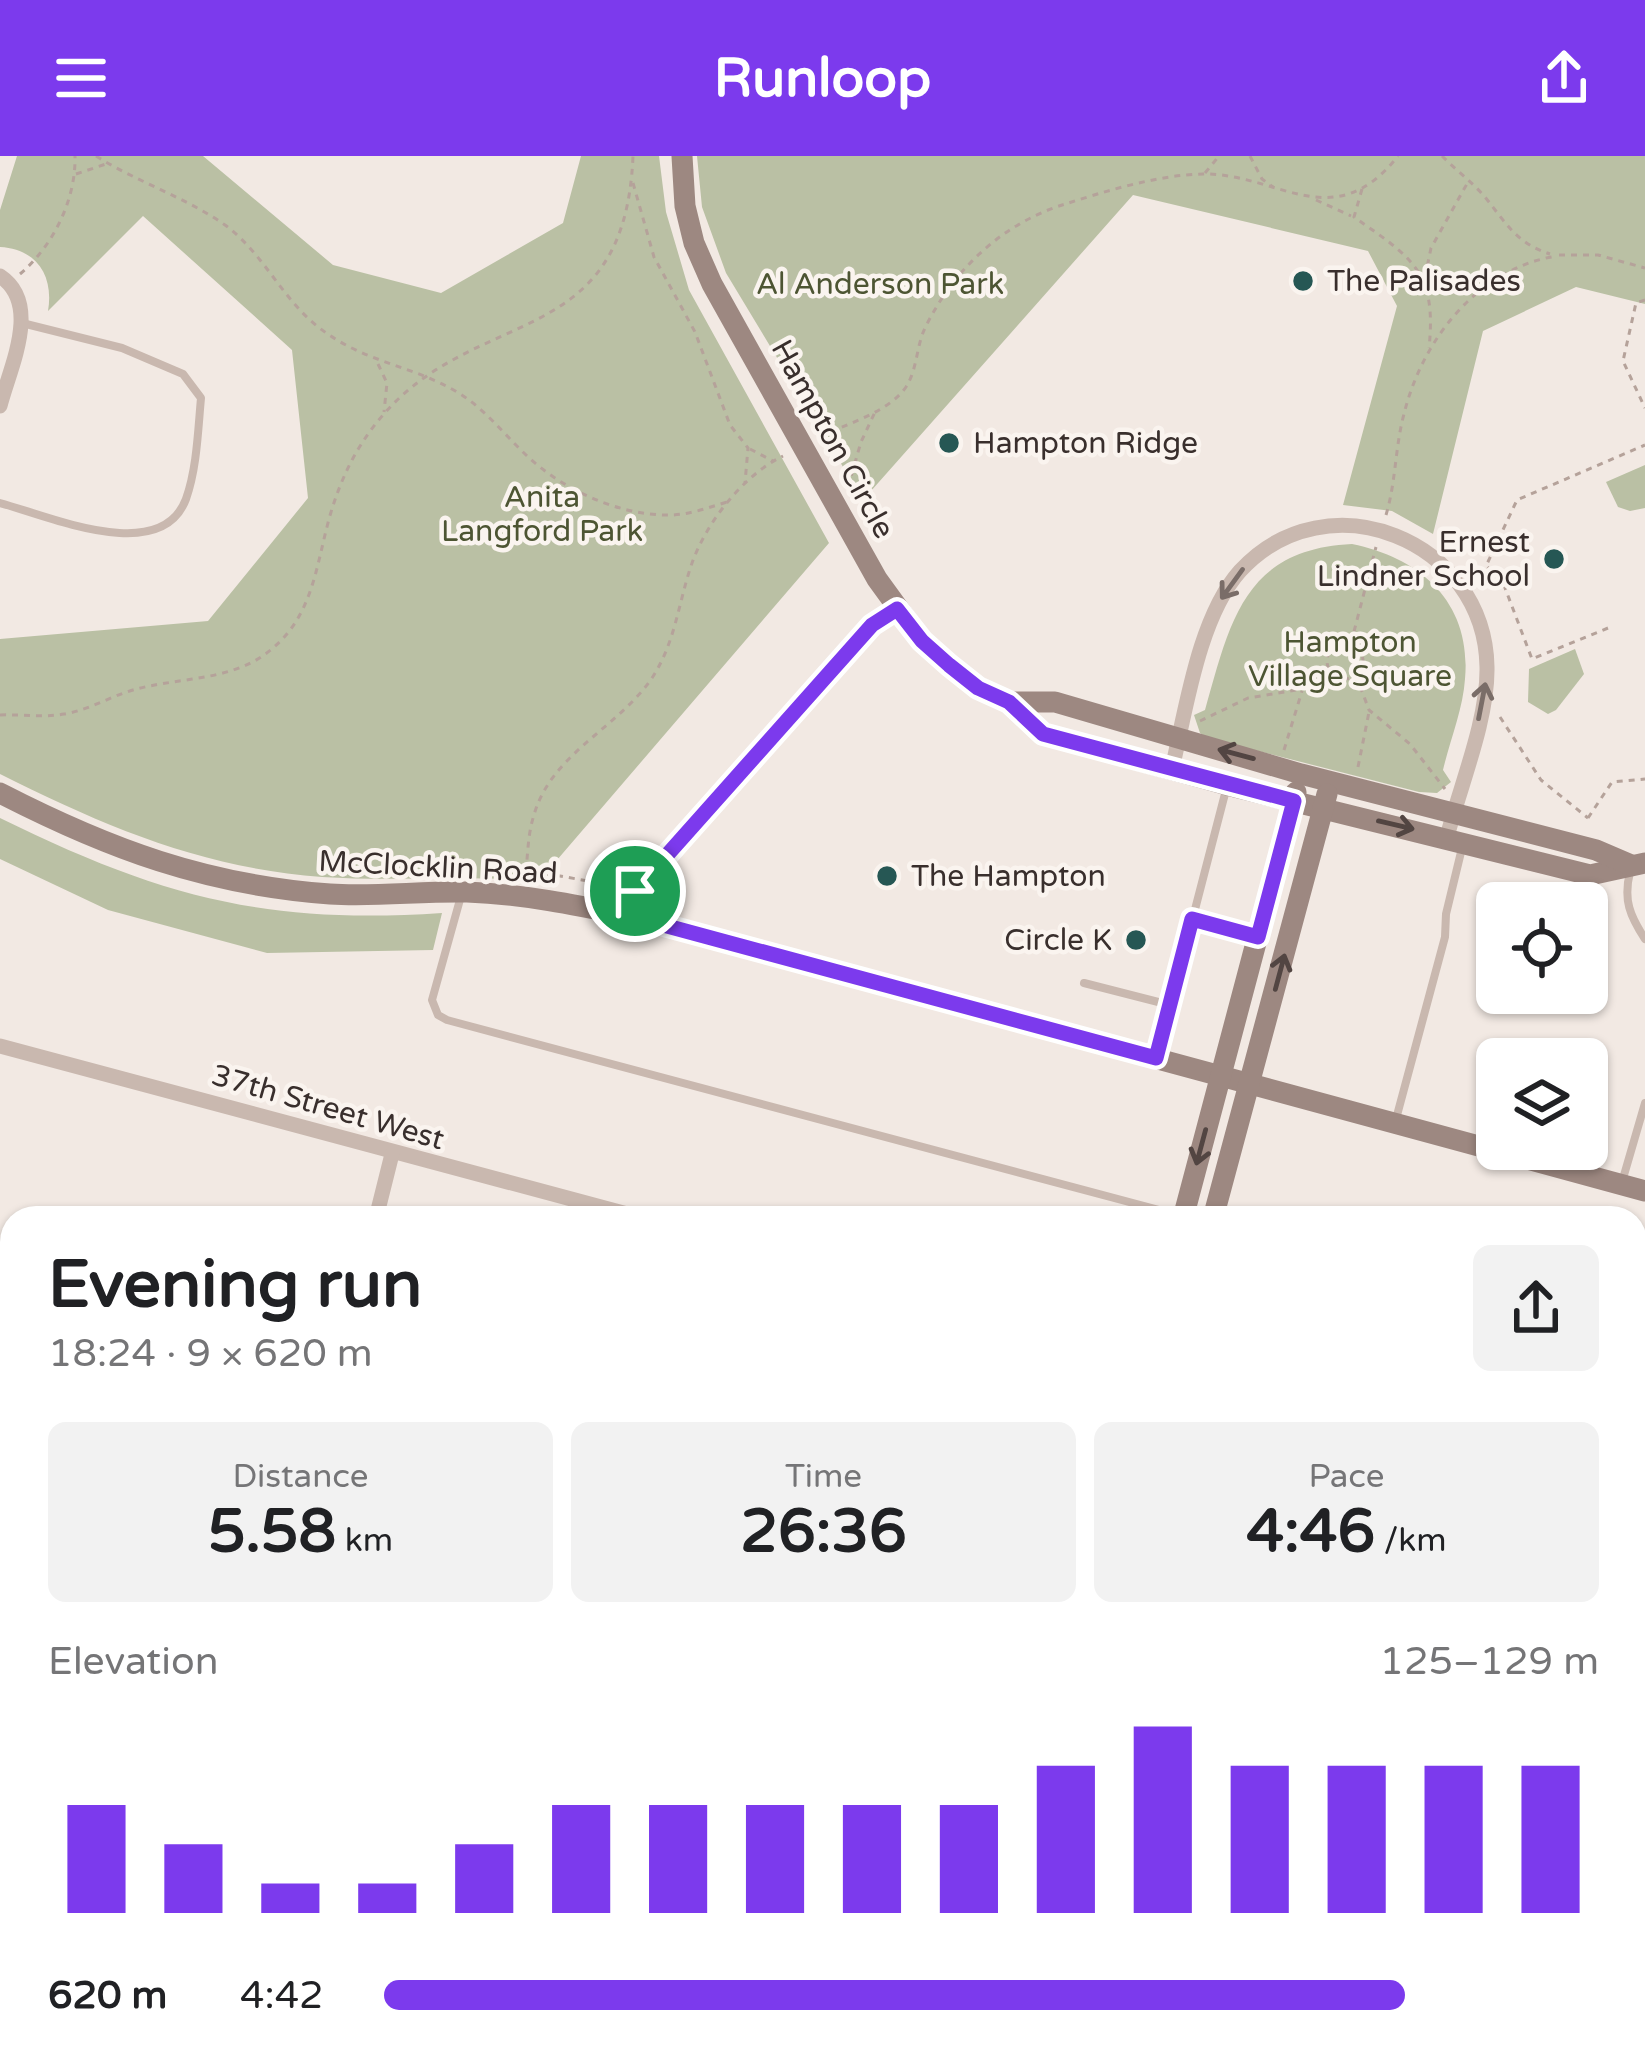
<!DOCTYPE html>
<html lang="en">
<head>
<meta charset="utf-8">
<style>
	body { margin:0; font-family:"Varela Round",sans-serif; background:#f2f2f2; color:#202124; height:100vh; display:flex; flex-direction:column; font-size:45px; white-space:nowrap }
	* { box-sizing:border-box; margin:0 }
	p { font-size:39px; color:#757577 }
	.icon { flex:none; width:66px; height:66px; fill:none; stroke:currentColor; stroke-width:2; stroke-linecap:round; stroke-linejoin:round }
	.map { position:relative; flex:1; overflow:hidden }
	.drawer { position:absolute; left:0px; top:1050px; width:1647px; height:861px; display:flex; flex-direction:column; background:#fff; border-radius:36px 36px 0 0; box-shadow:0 3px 9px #0004 }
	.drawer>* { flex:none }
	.tools { position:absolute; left:1476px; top:726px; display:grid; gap:24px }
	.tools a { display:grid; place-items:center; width:132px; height:132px; border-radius:18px; background:#fff; box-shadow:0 3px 9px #0004; font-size:60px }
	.pin { position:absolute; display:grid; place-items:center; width:102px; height:102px; color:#fff; margin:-51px; border:6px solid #fff; border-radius:50%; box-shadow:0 3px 12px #0007 }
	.round { display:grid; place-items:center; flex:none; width:126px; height:126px; border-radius:18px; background:#f2f2f2 }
	.overview { display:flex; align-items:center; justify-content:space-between; height:204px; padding:0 48px }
	h1 { font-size:66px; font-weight:800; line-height:90px }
	.stats { display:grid; grid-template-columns:repeat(3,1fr); gap:18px; height:204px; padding:12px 48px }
	.stats div { display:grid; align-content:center; border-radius:18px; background:#f2f2f2; text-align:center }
	.stats b { font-size:60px; font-weight:800 }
	.stats small { font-size:33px; font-weight:400 }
	.stats p { font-size:33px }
	.chart { height:336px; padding:24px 48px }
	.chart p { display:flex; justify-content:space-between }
	.chart svg { width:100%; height:216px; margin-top:12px; stroke:#7c3aed; stroke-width:6 }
	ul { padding:0 48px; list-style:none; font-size:39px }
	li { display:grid; grid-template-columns:192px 144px 1fr; align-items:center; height:90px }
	li i { height:30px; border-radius:15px; background:#7c3aed }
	header { display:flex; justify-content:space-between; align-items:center; height:156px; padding:0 48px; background:#7c3aed; color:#fff; font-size:54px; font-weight:800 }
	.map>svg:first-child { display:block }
	.green { fill:#bac0a4 }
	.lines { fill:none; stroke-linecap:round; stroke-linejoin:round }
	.path { stroke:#b5a29a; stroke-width:3; stroke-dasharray:6 6; stroke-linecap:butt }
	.lane { stroke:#c9b8af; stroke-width:8 }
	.street { stroke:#c9b8af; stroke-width:15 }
	.secondary { stroke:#9d8881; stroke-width:21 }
	.oneway { stroke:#7a6d68 }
	.oneway2 { stroke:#524542 }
	.route-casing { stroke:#fff; stroke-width:24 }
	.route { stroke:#7c3aed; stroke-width:15 }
	.poi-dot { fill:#265754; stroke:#faf4ef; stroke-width:4.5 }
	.labels { text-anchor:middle; stroke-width:9; stroke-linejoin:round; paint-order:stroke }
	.poi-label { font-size:30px; fill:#392f2d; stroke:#faf4ef; text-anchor:start }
	.park-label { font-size:30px; fill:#4d5533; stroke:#faf4ef }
	.street-label { font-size:30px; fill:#392f2d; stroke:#faf4ef }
</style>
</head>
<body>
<header><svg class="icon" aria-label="menu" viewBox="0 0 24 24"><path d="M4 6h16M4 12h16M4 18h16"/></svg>Runloop<svg class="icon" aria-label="share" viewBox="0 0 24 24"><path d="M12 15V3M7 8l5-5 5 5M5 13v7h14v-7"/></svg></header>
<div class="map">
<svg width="1645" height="1909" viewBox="0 0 1645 1909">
	<rect width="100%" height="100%" fill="#f2e9e3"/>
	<g class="green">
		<path d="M17,0h186l130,109 108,28 122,-70 18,-67h78l7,56 23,78 140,253 -272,317 -5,22c-77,-8 -153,0 -230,-5 -120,-9 -216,-50 -322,-103v-135l208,-18 100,-123 -16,-148 -149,-134 -95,95c6,-35 -11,-62 -48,-64v-37z"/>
		<path d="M697,0h948v148l-69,-17 -93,44 -50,203 -41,-23 -49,-6 54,-199 -29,-55 -235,-56 -270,305 -137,-227 -24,-66z"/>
		<path d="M1645,309v43l-15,3 -12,-4 -12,-25z"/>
		<path d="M1352,388c69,14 120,59 113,135 -2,30 -15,61 -22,91l8,12 -14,11 -18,-1 -212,-54 -7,-5 -6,-18 11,-5c25,-88 39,-161 147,-166z"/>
		<path d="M1575,493l9,25 -28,36 -8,4 -20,-12 1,-33z"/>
		<path d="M0,662c159,78 264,107 442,95l-9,37 -166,3 -159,-43 -108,-51z"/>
		<path d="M0,1581l12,3v108l-12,12z"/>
	</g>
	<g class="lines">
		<g class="path">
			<path d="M96,0c41,26 89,41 129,69 38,28 56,72 92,101 46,37 93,38 140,66 27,16 45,40 68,62 35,34 90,60 140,61 21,1 42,-7 62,-13"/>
			<path d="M1250,0l12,23 11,8"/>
			<path d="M1442,0c14,14 30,26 43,41 21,26 31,46 65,57"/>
			<path d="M1205,17l14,-17"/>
			<path d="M76,18l30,-10"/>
			<path d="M633,27l21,74 41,75 35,93 18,23 -3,35"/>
			<path d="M1362,33l-8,28c58,41 83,54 75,131"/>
			<path d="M1316,44l35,16"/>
			<path d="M1559,99h39l47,13"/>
			<path d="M20,118c33,-28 56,-74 55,-118"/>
			<path d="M1425,121l6,-29 37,-66"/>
			<path d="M1430,129l27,8h16"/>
			<path d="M1645,144l-9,3 -13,58 22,47"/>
			<path d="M378,208l9,19 -3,29"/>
			<path d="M820,281c27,-14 68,-24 86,-50 12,-19 10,-42 20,-61 28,-56 74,-100 133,-120 44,-14 97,-31 144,-32 75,-1 130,64 195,-18"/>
			<path d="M750,293l23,12"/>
			<path d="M848,331l13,-45 14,-30"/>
			<path d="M1386,359c10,-33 9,-68 18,-101 18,-74 74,-146 153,-158"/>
			<path d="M1608,472l-76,31 -30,-79 -16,-14 31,-66 128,-55"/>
			<path d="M1351,487l25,-96"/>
			<circle cx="1345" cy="505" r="18"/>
			<path d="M1356,519l13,35 41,34 35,45"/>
			<path d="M0,559c22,-1 42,3 64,-1 25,-4 45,-17 69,-24 41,-12 95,-9 131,-35 48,-34 51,-84 65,-136 11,-39 27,-73 54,-104 96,-111 242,-63 250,-259"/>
			<path d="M1500,561l41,63 47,38"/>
			<path d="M1200,565l48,-23 55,-9 24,-23"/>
			<path d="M1284,594l18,-59"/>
			<path d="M1358,611l11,-55"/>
			<path d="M1588,662l24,-36 33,-3"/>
			<path d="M622,731l-96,-17c2,-18 2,-37 8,-55 17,-61 84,-87 118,-137 23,-35 26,-73 39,-112 14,-42 52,-91 92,-110"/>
			<path d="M0,1611l12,1"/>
			<path d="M158,1899l10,10"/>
		</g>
		<g class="lane">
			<path d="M0,347c49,13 161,63 186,-4 11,-31 12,-69 15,-101l-18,-24 -61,-26 -100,-25"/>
			<path d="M1630,716c-7,28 0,44 15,67"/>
			<path d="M461,740l-29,104 6,15 9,5 731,195"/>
			<path d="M630,759l5,-24 237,-266 25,-16"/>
			<path d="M1192,763l62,17"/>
			<path d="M1084,827l86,22"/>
			<path d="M1157,900l70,-270"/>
			<path d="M1396,963l49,-182 1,-23 16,-66"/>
			<path d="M1622,1026l23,-79"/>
			<path d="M1635,1212l10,5"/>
			<path d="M1635,1543l10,4"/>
			<path d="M1125,1905l15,4"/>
		</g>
		<g class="street">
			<path d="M0,120c42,28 10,91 0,130"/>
			<path d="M1172,613c14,-60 27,-152 68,-198 87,-95 245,-31 247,96 1,53 -27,119 -40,170"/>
			<path d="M0,890l642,172"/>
			<path d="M376,1062l16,-64"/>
			<path d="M0,1142l12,3"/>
			<path d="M0,1210l12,-7"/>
			<path d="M1635,1397l10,4"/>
			<path d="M0,1457l12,3"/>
			<path d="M0,1885l12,-12"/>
			<path d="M1570,1899l34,10"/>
			<path d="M715,1909l3,-10"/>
		</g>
		<g class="secondary">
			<path d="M682,0l3,50 9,37 18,41 165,295 45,62 27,24 29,22 31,15 35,32 183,51 363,90 55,-12"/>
			<path d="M1009,546h46l246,72 295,76 35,15"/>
			<path d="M0,637c109,56 206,92 330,101 45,3 91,-3 137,-2 55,2 109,13 163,24l1015,275"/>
			<path d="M1183,1062l113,-426"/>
			<path d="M1213,1062l114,-424"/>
			<path d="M973,1909l2,-10"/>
		</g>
	</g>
	<defs><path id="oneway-shaft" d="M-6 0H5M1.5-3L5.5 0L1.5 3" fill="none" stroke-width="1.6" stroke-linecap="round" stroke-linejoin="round" transform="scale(3)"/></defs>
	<g class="oneway">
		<use href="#oneway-shaft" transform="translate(1232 428) rotate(126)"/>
		<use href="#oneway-shaft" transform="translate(1482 545) rotate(-79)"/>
	</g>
	<g class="oneway2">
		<use href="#oneway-shaft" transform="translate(1236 598) rotate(-165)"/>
		<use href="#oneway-shaft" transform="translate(1396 669) rotate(13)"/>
		<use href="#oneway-shaft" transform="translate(1280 816) rotate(-75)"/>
		<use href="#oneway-shaft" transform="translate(1201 991) rotate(105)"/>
	</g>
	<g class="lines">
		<defs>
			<path id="route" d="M897,453l25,32 27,24 29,23 31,14 34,32 251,67 -36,136 -66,-18 -36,139 -526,-142 5,-25 237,-266z"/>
		</defs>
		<use href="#route" class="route-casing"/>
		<use href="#route" class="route"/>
	</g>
	<g class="poi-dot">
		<circle cx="1303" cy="125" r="12"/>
		<circle cx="949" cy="287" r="12"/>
		<circle cx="1554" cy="403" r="12"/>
		<circle cx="887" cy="720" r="12"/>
		<circle cx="1136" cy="784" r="12"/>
	</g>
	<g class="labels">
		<g class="poi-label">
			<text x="1327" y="135">The Palisades</text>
			<text x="973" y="297">Hampton Ridge</text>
			<text x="1530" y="396" text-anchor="end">Ernest<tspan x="1530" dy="34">Lindner School</tspan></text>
			<text x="911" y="730">The Hampton</text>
			<text x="1112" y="794" text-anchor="end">Circle K</text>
		</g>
		<g class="park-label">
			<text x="880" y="138">Al Anderson Park</text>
			<text x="542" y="351">Anita<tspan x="542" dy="34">Langford Park</tspan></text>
			<text x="1350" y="496">Hampton<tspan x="1350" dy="34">Village Square</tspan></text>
		</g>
		<g class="street-label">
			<text transform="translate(833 283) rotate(61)" y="10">Hampton Circle</text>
			<text transform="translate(438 711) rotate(3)" y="10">McClocklin Road</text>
			<text transform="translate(328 951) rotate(16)" y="10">37th Street West</text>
		</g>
	</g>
</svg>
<div class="tools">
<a><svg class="icon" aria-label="locate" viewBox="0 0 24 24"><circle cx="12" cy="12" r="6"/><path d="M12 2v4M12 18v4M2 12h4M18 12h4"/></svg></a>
<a><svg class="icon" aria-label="layers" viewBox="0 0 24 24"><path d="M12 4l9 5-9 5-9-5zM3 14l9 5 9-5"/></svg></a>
</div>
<div class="pin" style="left:635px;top:735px;background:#1e9e55"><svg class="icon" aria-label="arrive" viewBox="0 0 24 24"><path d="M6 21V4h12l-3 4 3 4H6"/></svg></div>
<section class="drawer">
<div class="overview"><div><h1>Evening run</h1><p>18:24 · 9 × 620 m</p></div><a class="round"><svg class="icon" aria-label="share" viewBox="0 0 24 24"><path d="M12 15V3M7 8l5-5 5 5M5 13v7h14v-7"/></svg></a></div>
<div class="stats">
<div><p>Distance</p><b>5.58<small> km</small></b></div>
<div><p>Time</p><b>26:36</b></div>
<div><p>Pace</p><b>4:46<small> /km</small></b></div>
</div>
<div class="chart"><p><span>Elevation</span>125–129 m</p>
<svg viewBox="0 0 160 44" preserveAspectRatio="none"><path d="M5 44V22M15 44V30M25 44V38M35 44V38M45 44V30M55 44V22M65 44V22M75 44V22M85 44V22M95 44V22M105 44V14M115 44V6M125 44V14M135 44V14M145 44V14M155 44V14"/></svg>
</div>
<ul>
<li><b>620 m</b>4:42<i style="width:84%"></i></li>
</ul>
</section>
</div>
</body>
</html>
